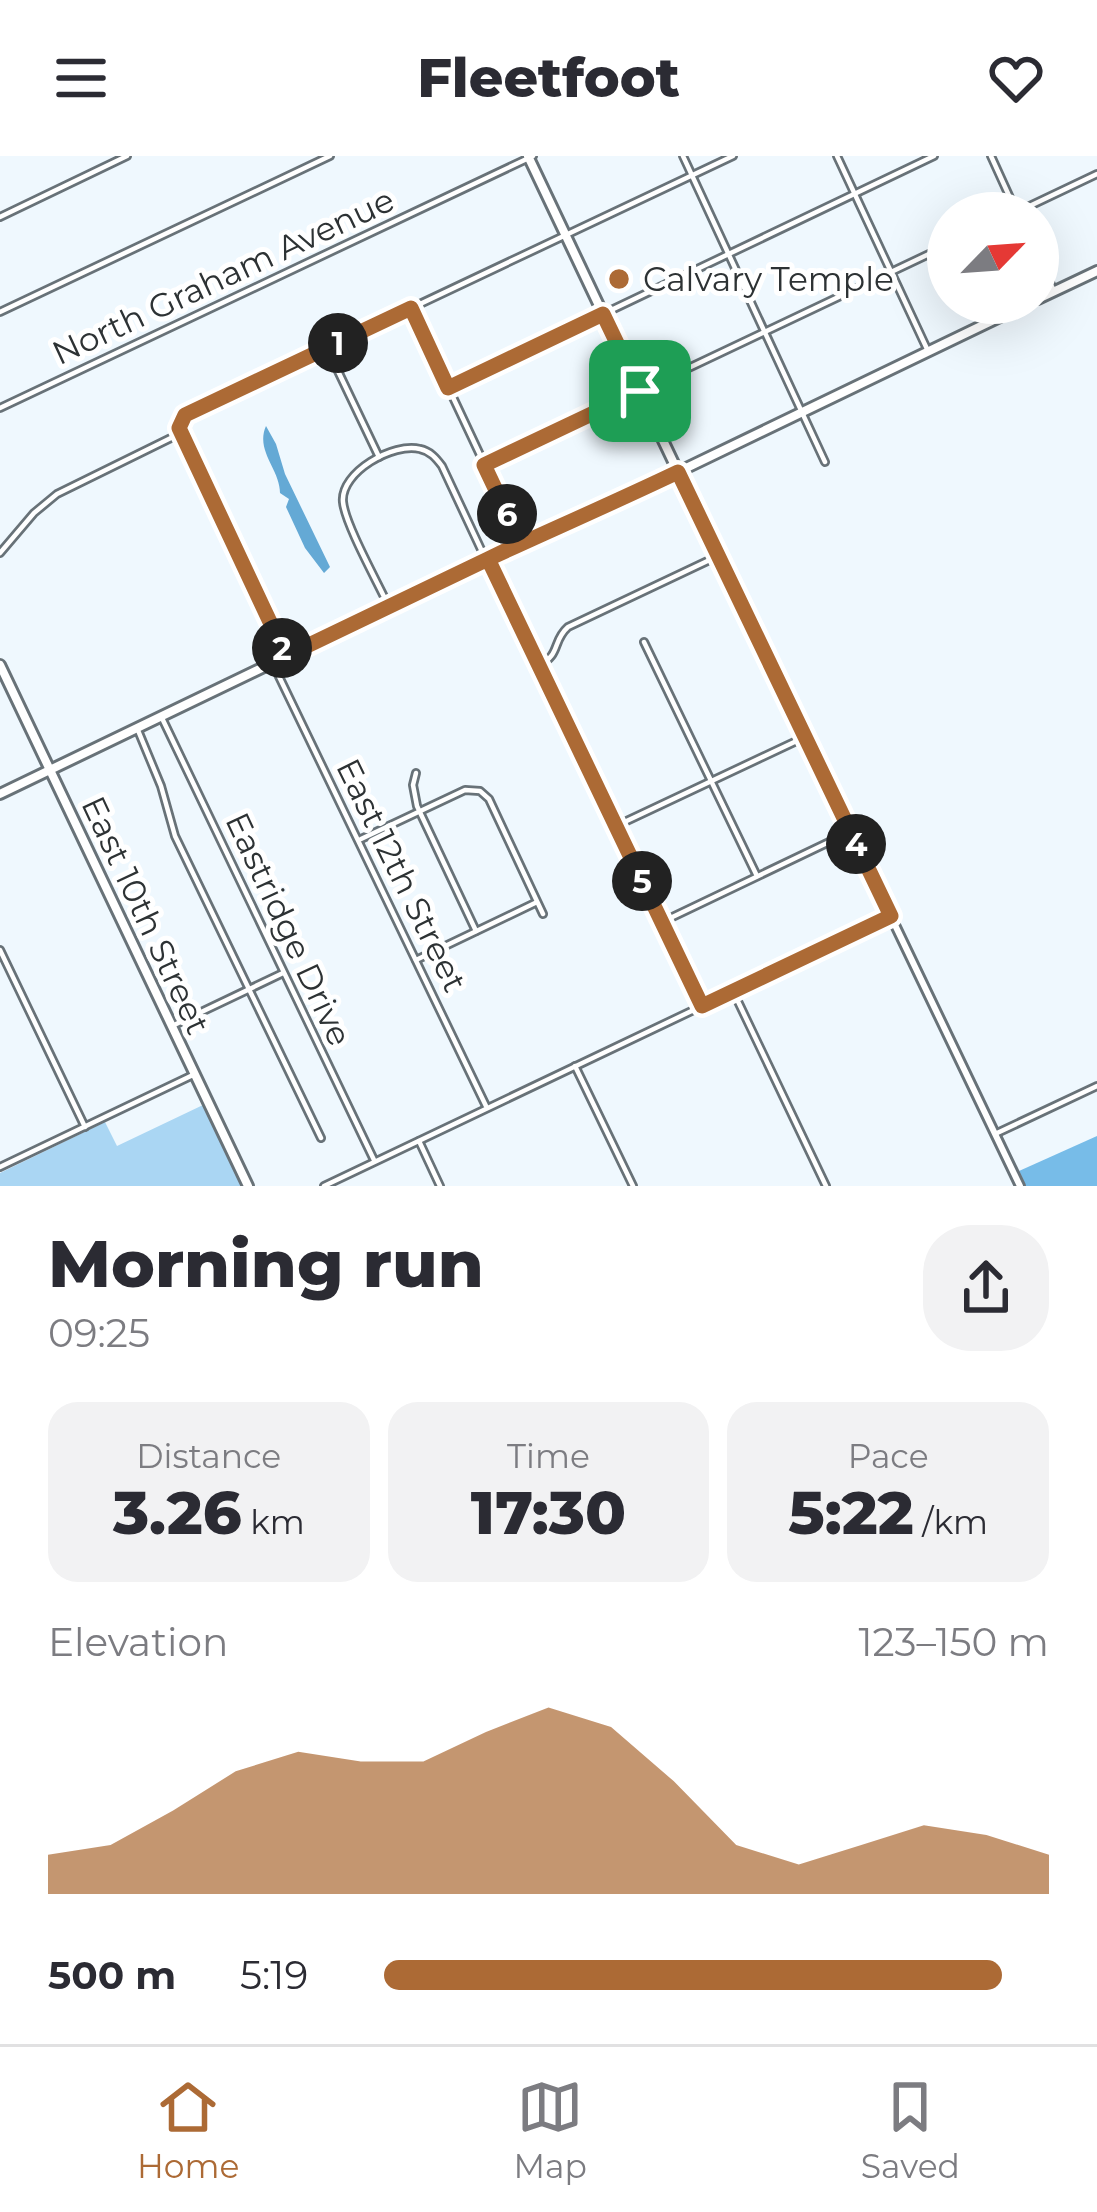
<!DOCTYPE html>
<html lang="en">
<head>
<meta charset="utf-8">
<style>
	body { margin:0; font-family:Montserrat,sans-serif; background:#f2f2f3; color:#2b2b33; height:100vh; display:flex; flex-direction:column; font-size:45px; white-space:nowrap }
	* { box-sizing:border-box; margin:0 }
	p { font-size:39px; color:#7c7c81 }
	.icon { flex:none; width:66px; height:66px; fill:none; stroke:currentColor; stroke-width:2; stroke-linecap:round; stroke-linejoin:round }
	.map { position:relative; height:1030px; overflow:hidden }
	.panel { display:flex; flex-direction:column; background:#fff; flex:1 }
	.panel>* { flex:none }
	.needle { width:78px; rotate:65deg }
	.buttons { position:absolute; left:927px; top:36px; display:grid; gap:24px }
	.buttons a { display:grid; place-items:center; width:132px; height:132px; border-radius:50%; background:#fff; box-shadow:0 12px 48px #0002; font-size:60px }
	.pin { position:absolute; display:grid; place-items:center; width:102px; height:102px; color:#fff; margin:-51px; border-radius:24px; box-shadow:0 6px 18px #0006 }
	.km { position:absolute; width:60px; height:60px; margin:-30px; border-radius:50%; background:#222; color:#fff; font-size:33px; line-height:60px; text-align:center }
	.round { display:grid; place-items:center; flex:none; width:126px; height:126px; border-radius:48px; background:#f2f2f3 }
	.head { display:flex; align-items:center; justify-content:space-between; height:204px; padding:0 48px }
	h1 { font-size:66px; font-weight:800; line-height:90px }
	.stats { display:grid; grid-template-columns:repeat(3,1fr); gap:18px; height:204px; padding:12px 48px }
	.stats div { display:grid; align-content:center; border-radius:30px; background:#f2f2f3; text-align:center }
	.stats b { font-size:60px; font-weight:800 }
	.stats small { font-size:33px; font-weight:400 }
	.stats p { font-size:33px }
	.chart { height:336px; padding:24px 48px }
	.chart p { display:flex; justify-content:space-between }
	.chart svg { width:100%; height:216px; margin-top:12px; fill:#ac6a35; opacity:.7 }
	ul { padding:0 48px; list-style:none; font-size:39px }
	li { display:grid; grid-template-columns:192px 144px 1fr; align-items:center; height:90px }
	li i { height:30px; border-radius:15px; background:#ac6a35 }
	header { display:flex; justify-content:space-between; align-items:center; height:156px; padding:0 48px; background:#fff; font-size:54px; font-weight:800 }
	.dock { display:flex; justify-content:space-around; align-items:center; height:168px; border-top:3px solid #e1e1e2; background:#fff; font-size:33px; color:#7c7c81 }
	.dock a { display:grid; justify-items:center; gap:6px }
	.dock .on { color:#ac6a35 }
	.map>svg:first-child { display:block }
	.green { fill:#aad6f3 }
	.forest { fill:#77bce8 }
	.water { fill:#64a9d5 }
	.lines { fill:none; stroke-linecap:round; stroke-linejoin:round }
	.minor-casing { stroke:#687278; stroke-width:10 }
	.tertiary-casing { stroke:#687278; stroke-width:12 }
	.secondary-casing { stroke:#687278; stroke-width:14 }
	.minor { stroke:#fff; stroke-width:4.5 }
	.tertiary { stroke:#fff; stroke-width:6 }
	.secondary { stroke:#fff; stroke-width:8 }
	.route-casing { stroke:#fff; stroke-width:24 }
	.route { stroke:#ac6a35; stroke-width:15 }
	.poi-dot { fill:#ac6a35; stroke:#fff; stroke-width:4.5 }
	.labels { text-anchor:middle; stroke-width:10; stroke-linejoin:round; paint-order:stroke }
	.street-label { font-size:33px; fill:#2d3234; stroke:#fff }
	.poi-label { font-size:33px; fill:#2d3234; stroke:#fff; text-anchor:start }
</style>
</head>
<body>
<header><svg class="icon" aria-label="menu" viewBox="0 0 24 24"><path d="M4 6h16M4 12h16M4 18h16"/></svg>Fleetfoot<svg class="icon" aria-label="heart" viewBox="0 0 24 24"><path d="M12 20l-8-8c-3-5 5-10 8-4 3-6 11-1 8 4z"/></svg></header>
<div class="map">
<svg width="1097" height="1030" viewBox="0 0 1097 1030">
	<rect width="100%" height="100%" fill="#eff8fe"/>
	<path class="green" d="M203,949l38,81h-241v-13l105,-51 12,24z"/>
	<path class="forest" d="M1097,980v50h-71l-7,-15z"/>
	<path class="water" d="M266,270l10,18 9,30 45,93 -6,6 -19,-25 -19,-41 3,-8 -9,-6c0,-24 -25,-42 -14,-67z"/>
	<g class="lines">
		<defs>
			<g id="minor">
				<path d="M683,0l142,306"/>
				<path d="M837,0l91,195"/>
				<path d="M991,0l25,55"/>
				<path d="M1015,57l82,-39"/>
				<path d="M0,61l127,-61"/>
				<path d="M1038,100l15,33"/>
				<path d="M411,152l110,234"/>
				<path d="M0,156l330,-156"/>
				<path d="M327,192l52,109"/>
				<path d="M448,232l486,-232"/>
				<path d="M0,252l533,-252"/>
				<path d="M181,277l-1,-11 5,-7 548,-259"/>
				<path d="M181,277l104,223"/>
				<path d="M484,309l464,-220"/>
				<path d="M0,397l34,-40 23,-19 124,-61"/>
				<path d="M488,403l214,447"/>
				<path d="M389,451c-11,-24 -44,-83 -46,-105 -3,-30 51,-60 77,-53 10,2 16,9 22,17l44,94"/>
				<path d="M644,486l113,234"/>
				<path d="M272,506l214,444"/>
				<path d="M539,509c22,-10 13,-24 29,-38l150,-71"/>
				<path d="M161,560l213,444"/>
				<path d="M137,572l24,58 14,50 146,302"/>
				<path d="M416,617l-3,12 4,21 59,125"/>
				<path d="M616,670l189,-89"/>
				<path d="M361,683l104,-49 15,1 9,8 54,115"/>
				<path d="M662,766l188,-90"/>
				<path d="M0,794l85,177"/>
				<path d="M416,804l119,-57"/>
				<path d="M733,835l93,195"/>
				<path d="M172,870l111,-53"/>
				<path d="M575,910l58,120"/>
				<path d="M995,978l102,-48"/>
				<path d="M419,985l21,45"/>
				<path d="M0,1011l195,-93"/>
				<path d="M324,1030l567,-270"/>
			</g>
			<path id="tertiary" d="M678,316l342,714"/>
			<g id="secondary">
				<path d="M528,0l150,316"/>
				<path d="M1038,143l59,-28"/>
				<path d="M0,509l248,521"/>
				<path d="M0,638l486,-234 192,-88 351,-169"/>
			</g>
		</defs>
		<use href="#minor" class="minor-casing"/>
		<use href="#tertiary" class="tertiary-casing"/>
		<use href="#secondary" class="secondary-casing"/>
		<use href="#minor" class="minor"/>
		<use href="#tertiary" class="tertiary"/>
		<use href="#secondary" class="secondary"/>
	</g>
	<g class="lines">
		<defs>
			<path id="route" d="M640,235l-37,-77 -155,74 -37,-80 -226,107 -6,13 107,228 202,-97c63,-29 127,-57 190,-87l213,444 -189,90 -214,-447 33,-16 -37,-78 156,-74"/>
		</defs>
		<use href="#route" class="route-casing"/>
		<use href="#route" class="route"/>
	</g>
	<circle class="poi-dot" cx="619" cy="123" r="12"/>
	<g class="labels">
		<g class="street-label">
			<text transform="translate(223 120) rotate(-25)" y="12">North Graham Avenue</text>
			<text transform="translate(402 719) rotate(64)" y="12">East 12th Street</text>
			<text transform="translate(146 759) rotate(65)" y="12">East 10th Street</text>
			<text transform="translate(289 773) rotate(65)" y="12">Eastridge Drive</text>
		</g>
		<g class="poi-label">
			<text x="643" y="135">Calvary Temple</text>
		</g>
	</g>
</svg>
<div class="buttons">
<a><svg class="needle" viewBox="-14 -14 28 28"><path d="M0-13l5 13h-10z" fill="#e53935"/><path d="M0 13l5-13h-10z" fill="#7c7c81"/></svg></a>
</div>
<div class="pin" style="left:640px;top:235px;background:#1e9e55"><svg class="icon" aria-label="arrive" viewBox="0 0 24 24"><path d="M6 21V4h12l-3 4 3 4H6"/></svg></div>
<b class="km" style="left:338px;top:187px">1</b>
<b class="km" style="left:282px;top:492px">2</b>
<b class="km" style="left:856px;top:688px">4</b>
<b class="km" style="left:642px;top:725px">5</b>
<b class="km" style="left:507px;top:358px">6</b>
</div>
<section class="panel">
<div class="head"><div><h1>Morning run</h1><p>09:25</p></div><a class="round"><svg class="icon" aria-label="share" viewBox="0 0 24 24"><path d="M12 15V3M7 8l5-5 5 5M5 13v7h14v-7"/></svg></a></div>
<div class="stats">
<div><p>Distance</p><b>3.26<small> km</small></b></div>
<div><p>Time</p><b>17:30</b></div>
<div><p>Pace</p><b>5:22<small> /km</small></b></div>
</div>
<div class="chart"><p><span>Elevation</span>123–150 m</p>
<svg viewBox="0 0 160 44" preserveAspectRatio="none"><path d="M0 44V36L10 34L20 27L30 19L40 15L50 17L60 17L70 11L80 6L90 10L100 21L110 34L120 38L130 34L140 30L150 32L160 36V44z"/></svg>
</div>
<ul>
<li><b>500 m</b>5:19<i style="width:93%"></i></li>
</ul>
</section>
<nav class="dock">
<a class="on"><svg class="icon" aria-label="home" viewBox="0 0 24 24"><path d="M3 11l9-7 9 7M6 9v11h12V9"/></svg>Home</a>
<a><svg class="icon" aria-label="map" viewBox="0 0 24 24"><path d="M3 6l6-2 6 2 6-2v14l-6 2-6-2-6 2zM9 4v14M15 6v14"/></svg>Map</a>
<a><svg class="icon" aria-label="saved" viewBox="0 0 24 24"><path d="M7 4h10v16l-5-4-5 4z"/></svg>Saved</a>
</nav>
</body>
</html>
